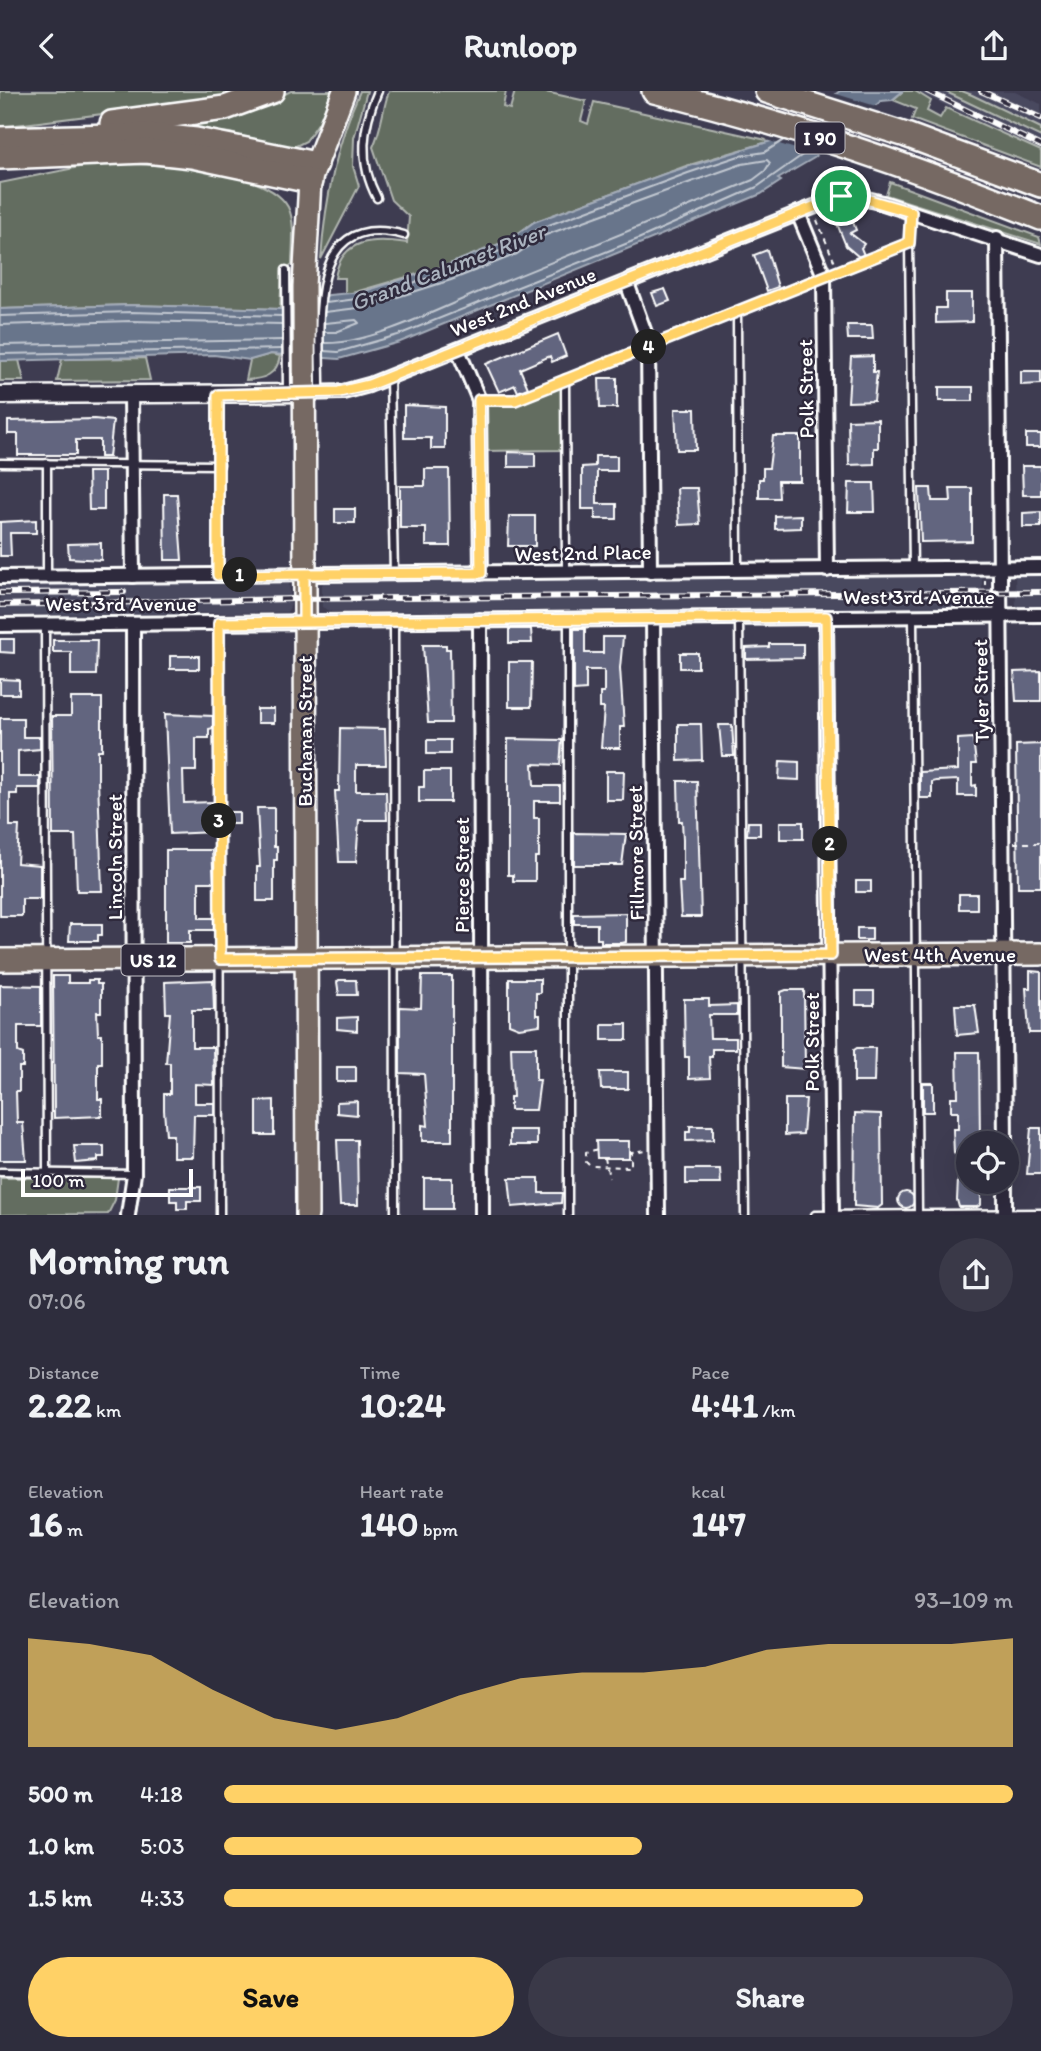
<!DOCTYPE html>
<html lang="en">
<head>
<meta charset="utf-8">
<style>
	body { margin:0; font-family:Itim,sans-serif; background:#3a3948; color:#f1f3f6; height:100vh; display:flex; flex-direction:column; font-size:26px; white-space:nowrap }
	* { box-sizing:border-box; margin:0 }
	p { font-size:23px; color:#a7a8b0 }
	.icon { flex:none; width:38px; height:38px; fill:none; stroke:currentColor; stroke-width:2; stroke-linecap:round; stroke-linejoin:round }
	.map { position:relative; height:1124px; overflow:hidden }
	.details { display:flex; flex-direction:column; background:#2e2d3d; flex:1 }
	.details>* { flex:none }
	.buttons { position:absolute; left:956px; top:1040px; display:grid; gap:14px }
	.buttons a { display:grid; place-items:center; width:63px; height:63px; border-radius:50%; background:#2e2d3d; box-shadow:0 7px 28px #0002,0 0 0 2px #494957; font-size:35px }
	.scale { position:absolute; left:21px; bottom:18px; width:172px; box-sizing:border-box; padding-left:7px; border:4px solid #fff; border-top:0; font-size:19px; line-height:24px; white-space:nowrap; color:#fff; -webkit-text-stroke:5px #2f2a3d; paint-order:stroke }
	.pin { position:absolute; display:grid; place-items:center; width:60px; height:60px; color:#fff; margin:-30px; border:4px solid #fff; border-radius:50%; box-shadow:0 2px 7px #0007 }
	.km { position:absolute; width:35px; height:35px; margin:-18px; border-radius:50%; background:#222; color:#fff; font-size:19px; line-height:35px; text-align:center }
	.round { display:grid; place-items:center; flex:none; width:74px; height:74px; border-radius:37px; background:#3a3948 }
	.summary { display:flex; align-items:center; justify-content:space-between; height:119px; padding:0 28px }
	h1 { font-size:38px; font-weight:700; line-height:52px }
	.figures { display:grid; grid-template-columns:repeat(3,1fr); gap:10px; height:119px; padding:7px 28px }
	.figures div { display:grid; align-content:center }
	.figures b { font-size:35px; font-weight:700 }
	.figures small { font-size:19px; font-weight:400 }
	.figures p { font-size:19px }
	.chart { height:196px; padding:14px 28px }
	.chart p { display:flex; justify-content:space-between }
	.chart svg { width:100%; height:126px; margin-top:7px; fill:#ffd166; opacity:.7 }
	.action { display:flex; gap:14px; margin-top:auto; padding:14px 28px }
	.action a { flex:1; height:80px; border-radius:42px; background:#ffd166; color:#111; font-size:28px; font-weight:700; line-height:80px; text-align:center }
	.action a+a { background:#3a3948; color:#f1f3f6 }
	ul { padding:0 28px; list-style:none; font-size:23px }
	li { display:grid; grid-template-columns:112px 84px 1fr; align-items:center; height:52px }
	li i { height:18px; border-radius:9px; background:#ffd166 }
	header { display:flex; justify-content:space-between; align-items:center; height:91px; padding:0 28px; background:#2e2d3d; font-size:32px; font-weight:700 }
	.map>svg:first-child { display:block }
	.built { fill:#49485f }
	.green { fill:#636d61; stroke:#b1b6b0; stroke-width:2 }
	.water { fill:#67758b; stroke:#a4acb9; stroke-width:2 }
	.pier { fill:#3e3c51 }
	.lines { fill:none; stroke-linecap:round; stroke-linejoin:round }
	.shore { stroke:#c2c8d1; stroke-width:2 }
	.building { fill:#62657f; stroke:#fff; stroke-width:2 }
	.service-casing { stroke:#fff; stroke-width:11 }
	.minor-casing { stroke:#fff; stroke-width:18 }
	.tertiary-casing { stroke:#fff; stroke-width:21 }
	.primary-casing { stroke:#fff; stroke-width:26 }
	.motorway-casing { stroke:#fff; stroke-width:28 }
	.path { stroke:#fff; stroke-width:2; stroke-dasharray:5 5; stroke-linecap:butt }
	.service { stroke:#2f2a3d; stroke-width:6 }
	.minor { stroke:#2f2a3d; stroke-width:12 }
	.tertiary { stroke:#2f2a3d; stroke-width:16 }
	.primary { stroke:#766964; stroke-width:21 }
	.motorway { stroke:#766964; stroke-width:23 }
	.rail-casing { stroke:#fff; stroke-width:6 }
	.rail { stroke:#2f2a3d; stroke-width:3.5; stroke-dasharray:10; stroke-linecap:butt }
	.route-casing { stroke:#fff; stroke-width:14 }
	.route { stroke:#ffd166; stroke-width:9 }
	.labels { text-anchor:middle; stroke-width:5; stroke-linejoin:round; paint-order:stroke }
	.shield { fill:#2f2a3d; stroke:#c1bfc5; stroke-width:2 }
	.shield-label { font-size:19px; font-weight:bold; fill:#fff }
	.street-label { font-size:21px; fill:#fff; stroke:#2f2a3d }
	.water-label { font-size:23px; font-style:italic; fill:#abb3bf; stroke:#2f2a3d }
</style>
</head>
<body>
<header><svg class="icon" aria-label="back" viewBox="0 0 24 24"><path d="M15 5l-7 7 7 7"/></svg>Runloop<svg class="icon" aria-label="share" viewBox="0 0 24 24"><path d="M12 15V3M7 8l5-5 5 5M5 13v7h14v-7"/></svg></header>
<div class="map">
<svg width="1041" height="1124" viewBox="0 0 1041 1124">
	<rect width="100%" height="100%" fill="#3e3c51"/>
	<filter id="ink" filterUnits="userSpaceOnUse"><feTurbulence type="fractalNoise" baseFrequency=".0143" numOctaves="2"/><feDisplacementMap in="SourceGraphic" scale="14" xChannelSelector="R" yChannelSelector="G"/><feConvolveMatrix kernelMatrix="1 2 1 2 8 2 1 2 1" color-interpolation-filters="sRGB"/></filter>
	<g filter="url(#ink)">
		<g class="built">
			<path d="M915,0h29l97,46v14z"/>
			<path d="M962,0l53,1 26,12v24z"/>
			<path d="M1041,484v32h-25l-1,-31z"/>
			<path d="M982,486v30l-650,5 -10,-5v-22l3,-4z"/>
			<path d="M289,491l2,23 -4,7 -287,3v-30z"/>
		</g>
		<g class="green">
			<path d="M0,0h249l-21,7 -228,29z"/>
			<path d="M291,0h41l-13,31 -13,19 -10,5h-15l-51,-13 -62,-6 89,-20z"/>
			<path d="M360,0h7l-13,47 -1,28 6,20 -38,73c4,-58 15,-115 39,-168z"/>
			<path d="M389,0h117l-3,16 7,2 5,-18h26l45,10 -5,20 7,3 6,-22 177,39 -85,25 -152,56 -25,18 -64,26 -100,29v-17h-10c6,-41 40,-40 72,-35l2,-26 -18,-17 -18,-53c9,-19 9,-36 16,-56z"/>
			<path d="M903,0h12l16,10 -4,10 13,7 6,-10 95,43v16l-129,-48 4,-10 -23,-9z"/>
			<path d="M944,0h18l10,4 69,33v9z"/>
			<path d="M99,72c44,1 166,2 189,44 8,16 4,40 4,58l-10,5 -2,39 -149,-4 -131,4v-126z"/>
			<path d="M890,91l149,55 2,7 -155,-49z"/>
			<path d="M271,263l9,2c-3,19 -16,23 -34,24l4,-20z"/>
			<path d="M145,267l5,22 -93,1 5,-22z"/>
			<path d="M19,269l5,21h-24v-20z"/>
			<path d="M562,294v65l-77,1v-48h34z"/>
			<path d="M0,1087h118l-3,22 -7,14 -108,1z"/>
		</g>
		<path class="water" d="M840,0h63l-11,9 -11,1 -67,57 -36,21 3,2 -20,13 -361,148 -61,17 -68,-5 -21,6 -36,-5 -214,6v-52l131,-4 149,4 49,-14 33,-3 83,-26 64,-26 25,-18 130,-48 107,-33z"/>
		<path class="pier" d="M833,2l46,14 -60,49 -53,-16z"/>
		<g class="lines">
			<g class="shore">
				<path d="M326,212l38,-5 84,-26 64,-26 26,-17 150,-56 51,-17 26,-4 19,-12"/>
				<path d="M0,225l131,-4 151,4"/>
				<path d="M0,234l131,-4 151,3"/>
				<path d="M324,241h12l23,-9 -3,-3 -31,3"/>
				<path d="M324,252c45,2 119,-36 162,-54 89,-36 178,-72 267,-109l12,-9 5,-8 -3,-3 -25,4 -51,18 -148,54 -26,18 -66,26 -85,27 -41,5"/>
				<path d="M0,254l282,-5"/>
				<path d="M324,260l14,1 60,-17 240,-96 119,-52 54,-38"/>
				<path d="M0,263l282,-5"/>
			</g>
		</g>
		<g class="building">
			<path d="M851,126l5,13 -6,3 14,11 -3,4 3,7 -5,2 -13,-11 -10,-25z"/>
			<path d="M767,159l11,37 -11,4 -13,-36z"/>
			<path d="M665,198l5,12 -13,5 -5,-13z"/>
			<path d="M946,202h26v29l-36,1v-15h10z"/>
			<path d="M847,234h25l1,14h-25z"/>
			<path d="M558,243l8,22 -14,6 -2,-6 -30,13 8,19 -10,4 -3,-7 -16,7 -13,-28z"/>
			<path d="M873,265v16h4l-3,29 -26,1 3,-45z"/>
			<path d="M1021,280h20v13l-20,1z"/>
			<path d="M599,287h18v30h-17z"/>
			<rect x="939" y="296" width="34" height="14"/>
			<path d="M404,314l41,2v42h-14v-11h-27z"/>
			<path d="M675,318h20l1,41h-19z"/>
			<path d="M94,328l19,2 -4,36h-9v-17h-24v15h-58v-21h-10v-13z"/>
			<path d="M878,328v29h-4v16l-25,1 -1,-45z"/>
			<rect x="1026" y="343" width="15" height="13"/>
			<path d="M773,345h27v45h-22l1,17h-20v-19h4v-11h6z"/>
			<path d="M508,361l27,1v14h-27z"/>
			<path d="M595,365h22v15h-20v33h20v15h-22v-10h-13v-42l13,-1z"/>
			<path d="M1022,375h19v29h-18z"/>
			<path d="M425,378h24l1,77h-24v-18h-26v-42h25z"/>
			<path d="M88,381h16v38h-15z"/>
			<path d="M849,392h25l1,29h-27z"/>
			<path d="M677,397h20l3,36 -21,1z"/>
			<path d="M919,397h12l1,13h19l-1,-13h22v53l-51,1z"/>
			<path d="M164,403h13l5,66h-17z"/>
			<rect x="335" y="418" width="20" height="14"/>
			<path d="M1041,421v15h-18v-14z"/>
			<path d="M801,424v13l-26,1v-13z"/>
			<path d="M509,425h26v30h-27z"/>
			<path d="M36,429v13h-26l1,23h-11v-34z"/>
			<path d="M101,452v17l-32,-2 -1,-14z"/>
			<path d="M509,538h22l1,14h-23z"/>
			<path d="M574,538h11v24h18v-16h20l-3,31 4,59h-4v21h-19l3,-40h-4v-15h4v-23h-18v20l-12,1z"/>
			<path d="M0,548h14v14l-14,-1z"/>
			<path d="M53,549h44l-1,35h-25v-23h-18z"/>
			<path d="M769,553h34v14l-57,1v-11l23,-1z"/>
			<path d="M423,554h23v4h4l1,74h-23z"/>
			<rect x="680" y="562" width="18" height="15"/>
			<rect x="170" y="565" width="29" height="13"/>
			<path d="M509,571h23l-1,45h-22z"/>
			<path d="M1041,580v30h-25l-2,-29z"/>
			<path d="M0,588l19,1v14h-19z"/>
			<path d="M71,607h31v52h-4v30l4,111h-25l-2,-56h-22l-1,-119h19z"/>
			<rect x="257" y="618" width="17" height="14"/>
			<path d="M165,623l48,2v12l-4,1v9h-13v33h-13l1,32 29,-1v30l-43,2z"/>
			<path d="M0,627h23v19h17v12l-22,2v26h22v11h-23v6h-7v32h9l-2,37 23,2v34h-18v17h-22z"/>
			<path d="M678,633h23l1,36 -24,1z"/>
			<path d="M719,634h13l2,31h-12z"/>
			<path d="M340,637l45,1 1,36h-30v26h30l1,29h-28l-3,42h-17l-4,-71h4z"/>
			<path d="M973,647l3,26h-4v22l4,-1v11h-18v-16l-22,1 -4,1v16h-12v-26l38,-2v-31z"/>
			<path d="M508,648l54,1 -2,25 -27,-1 1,22h26v15h-26v17h5v39h-4v24h-22v-6h-5z"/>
			<rect x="427" y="649" width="23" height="14"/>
			<path d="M1041,653v143h-23l-2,-142z"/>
			<path d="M780,670l19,1v18l-20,-1z"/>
			<path d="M424,680h26v31h-31v-15h5z"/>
			<path d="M606,680h18l-1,29h-17z"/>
			<path d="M678,690h19l4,136h-20l-2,-35h4v-42l-1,-19h-3z"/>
			<path d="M257,717h17v39h3v13h-3v41h-17v-34h3z"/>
			<rect x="225" y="721" width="14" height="12"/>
			<path d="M748,731h12v13h-13z"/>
			<rect x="780" y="731" width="23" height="17"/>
			<path d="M574,742l52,1 -4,31h-48z"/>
			<path d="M166,759h46l2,32h-15v36h15v12h-24v13h-24z"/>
			<rect x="856" y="790" width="15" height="11"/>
			<rect x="959" y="803" width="18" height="15"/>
			<path d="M626,822v29l-4,1h-21v-4h-4v-15h-23v-10z"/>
			<path d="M70,833h32v11h-4v6h-29z"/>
			<rect x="857" y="837" width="15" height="12"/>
			<path d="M1030,880l11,1v61h-12l-3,-45h4z"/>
			<path d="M53,885h15v7h20v-3h9v4h4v28h-4l1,23h4v28h-4v36h4v17l-48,2z"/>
			<path d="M422,885h30v165h-30v-16l6,1 -4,-52 -24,-1v-66l21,1z"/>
			<path d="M509,888h31v14h-4v22h4v10l-21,3 -10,-4z"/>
			<path d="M213,889l1,30h-22v37h21l1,38 -19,-1v19h19v12h-20l-1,42h-20v-22h-7l-2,-25v-16h6v-31h-4l4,-50h-4l-1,-31z"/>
			<path d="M339,889h17l1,15h-18l-2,-13z"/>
			<path d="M0,894l41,1v40h-23v26l5,2v13h-4v24h-3l1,32h6l3,37h-26z"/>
			<path d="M786,899h18l1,79 -24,-2v-75z"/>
			<rect x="856" y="900" width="18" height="14"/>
			<path d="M684,908h25v7l28,-1v10h-28l1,23h26v11h-24v7h-3l1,22 -21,1v-22h-4z"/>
			<path d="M955,914h20l4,28 -22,2z"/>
			<path d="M357,926v14l-20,-2v-11z"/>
			<rect x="602" y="933" width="25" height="16"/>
			<path d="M511,956h25v33h4l-4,30h-26v-13h3z"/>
			<path d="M857,957h18l-1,34h-20v-32z"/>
			<path d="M957,961h22l1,89 -12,2v38h11l2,13v11l-4,2h-18l-2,-7 2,-41 -5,-6 -1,-24h5v-17h-7v-15h7z"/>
			<rect x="337" y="976" width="19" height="15"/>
			<path d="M600,981h28v17h-27z"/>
			<rect x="923" y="992" width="10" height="29"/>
			<path d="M785,1008h21l-3,35 -18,1z"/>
			<path d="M274,1009v35h-17v-34z"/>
			<path d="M357,1010v14l-20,-2v-11z"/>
			<path d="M855,1022l26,1 1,91 -4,3 -24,-2z"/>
			<path d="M690,1035h23v14l-27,1v-9h4z"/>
			<path d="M1031,1037h10v46h-14z"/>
			<rect x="510" y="1039" width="27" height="15"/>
			<path d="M337,1049h20l1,65h-18z"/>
			<path d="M596,1050h33v17h-32z"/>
			<path d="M74,1055h30v11h-6v4l-22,2z"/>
			<path d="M686,1078h34l1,15h-35z"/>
			<rect x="424" y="1087" width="28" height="31"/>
			<path d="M509,1087h30v15h23l-1,10 -49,4z"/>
			<path d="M170,1096h31v14h-14v8h-10v-8h-7z"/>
			<circle cx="906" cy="1109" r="8"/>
		</g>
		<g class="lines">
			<defs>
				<g id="service">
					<path d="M377,107c-19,-36 -15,-71 1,-107"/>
					<path d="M909,152l4,326"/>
					<path d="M286,179l1,121"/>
					<path d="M737,220l1,258"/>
					<path d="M390,286l4,197"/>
					<path d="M565,288l1,192"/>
					<path d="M320,302c1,-65 -17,-185 84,-158"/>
					<path d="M218,304v180"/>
					<path d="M479,309h36l394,-157 2,-31"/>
					<path d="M0,372l220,2"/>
					<path d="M47,372v113"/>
					<path d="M913,525l5,598"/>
					<path d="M739,528l6,596"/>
					<path d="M394,530l1,594"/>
					<path d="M219,532l1,592"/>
					<path d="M45,533l2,549"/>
					<path d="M0,1081l134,2"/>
					<path d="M568,1124v-596"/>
					<path d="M815,1124l226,-2"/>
				</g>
				<g id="minor">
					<path d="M798,122l26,63 3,294"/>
					<path d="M997,147l8,905"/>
					<path d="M627,192l21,58 2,231"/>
					<path d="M458,259l21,50 2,173"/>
					<path d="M303,302l40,-1 26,-7 472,-189 18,1 24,6 158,52"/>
					<path d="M131,304l2,181"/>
					<path d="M0,486l1041,-10"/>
					<path d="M826,526l6,598"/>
					<path d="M653,527l5,597"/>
					<path d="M480,529l2,595"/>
					<path d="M0,534l1041,-10"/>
					<path d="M1005,1090v34"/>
					<path d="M128,1124l6,-41 -1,-550"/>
				</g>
				<path id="tertiary" d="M0,304l303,-2"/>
				<g id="primary">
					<path d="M0,869l1041,-6"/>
					<path d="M307,1124l-3,-929 6,-105 34,-90"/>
				</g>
				<g id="motorway">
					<path d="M654,0c132,32 261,76 387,127"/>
					<path d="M767,0l139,44 135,50"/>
					<path d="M112,32l113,-15 47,-17"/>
					<path d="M0,48l148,-4 48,5 120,24"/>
					<path d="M0,66l146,-6 46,5 118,25"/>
				</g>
			</defs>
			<use href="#service" class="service-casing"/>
			<use href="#minor" class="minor-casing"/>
			<use href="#tertiary" class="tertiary-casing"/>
			<use href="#primary" class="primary-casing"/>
			<use href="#motorway" class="motorway-casing"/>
			<g class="path">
				<path d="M817,129l18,43"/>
				<path d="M985,489v22"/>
				<path d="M1014,752h27"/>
				<path d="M597,1058l-11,4v9l4,4 41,1v-15l15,-2"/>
				<path d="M605,1067l4,20"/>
			</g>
			<use href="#service" class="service"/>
			<use href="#minor" class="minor"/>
			<use href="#tertiary" class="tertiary"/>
			<use href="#primary" class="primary"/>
			<use href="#motorway" class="motorway"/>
			<defs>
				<g id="rail">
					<path d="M927,0l114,55"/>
					<path d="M981,0l60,27"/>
					<path d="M0,502l124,-1"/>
					<path d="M0,514l292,-6 749,-7"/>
				</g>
			</defs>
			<use href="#rail" class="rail-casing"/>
			<use href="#rail" class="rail"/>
		</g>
	</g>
	<g class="lines" filter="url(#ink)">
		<defs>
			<path id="route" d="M841,105l-472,189 -30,7 -121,3v180l86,-1v48l522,-5 5,338 -611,4 -1,-336 85,-1v-48l177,-1 -2,-173h36l394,-157 2,-31 -52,-15 -18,-1"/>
		</defs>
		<use href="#route" class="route-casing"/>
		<use href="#route" class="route"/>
	</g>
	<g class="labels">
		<g class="shield">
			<rect x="795.5" y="31.5" width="49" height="31" rx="5"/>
			<rect x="121.5" y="853.5" width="63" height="31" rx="5"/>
		</g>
		<g class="shield-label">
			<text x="820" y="54">I 90</text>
			<text x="153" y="876">US 12</text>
		</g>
		<g class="street-label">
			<text transform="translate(523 211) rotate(-22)" y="7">West 2nd Avenue</text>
			<text transform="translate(806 298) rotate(-91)" y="7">Polk Street</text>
			<text transform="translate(583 462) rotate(-1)" y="7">West 2nd Place</text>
			<text x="919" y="513">West 3rd Avenue</text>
			<text x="121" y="520">West 3rd Avenue</text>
			<text transform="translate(981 600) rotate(-91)" y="7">Tyler Street</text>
			<text transform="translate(305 640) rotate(-90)" y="7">Buchanan Street</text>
			<text transform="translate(636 762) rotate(-91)" y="7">Fillmore Street</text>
			<text transform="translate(115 766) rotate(-90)" y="7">Lincoln Street</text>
			<text transform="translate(462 784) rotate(-90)" y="7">Pierce Street</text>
			<text x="940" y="871">West 4th Avenue</text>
			<text transform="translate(812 951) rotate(-90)" y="7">Polk Street</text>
		</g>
		<g class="water-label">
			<text transform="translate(448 176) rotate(-21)" y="8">Grand Calumet River</text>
		</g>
	</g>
</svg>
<div class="buttons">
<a><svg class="icon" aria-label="locate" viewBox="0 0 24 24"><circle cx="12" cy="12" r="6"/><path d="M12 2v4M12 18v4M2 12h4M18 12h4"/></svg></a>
</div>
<div class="scale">100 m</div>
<div class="pin" style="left:841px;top:105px;background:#1e9e55"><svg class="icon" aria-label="arrive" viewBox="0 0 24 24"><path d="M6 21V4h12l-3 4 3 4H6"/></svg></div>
<b class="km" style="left:240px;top:484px">1</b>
<b class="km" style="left:830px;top:753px">2</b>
<b class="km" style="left:219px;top:730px">3</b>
<b class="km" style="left:649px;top:256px">4</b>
</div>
<section class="details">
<div class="summary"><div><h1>Morning run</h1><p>07:06</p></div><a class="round"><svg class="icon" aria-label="share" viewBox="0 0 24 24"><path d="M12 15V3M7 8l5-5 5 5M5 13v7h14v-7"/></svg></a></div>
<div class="figures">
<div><p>Distance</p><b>2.22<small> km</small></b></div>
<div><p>Time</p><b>10:24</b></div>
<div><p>Pace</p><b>4:41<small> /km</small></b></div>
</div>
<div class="figures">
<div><p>Elevation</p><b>16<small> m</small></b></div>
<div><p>Heart rate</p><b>140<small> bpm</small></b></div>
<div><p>kcal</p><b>147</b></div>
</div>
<div class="chart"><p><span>Elevation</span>93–109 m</p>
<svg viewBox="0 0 160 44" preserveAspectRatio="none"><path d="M0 44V6L10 8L20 12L30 24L40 34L50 38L60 34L70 26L80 20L90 18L100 18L110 16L120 10L130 8L140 8L150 8L160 6V44z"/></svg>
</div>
<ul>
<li><b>500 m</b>4:18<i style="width:100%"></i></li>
<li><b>1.0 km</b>5:03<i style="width:53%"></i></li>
<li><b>1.5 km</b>4:33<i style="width:81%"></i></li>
</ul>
<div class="action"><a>Save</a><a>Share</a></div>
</section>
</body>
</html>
